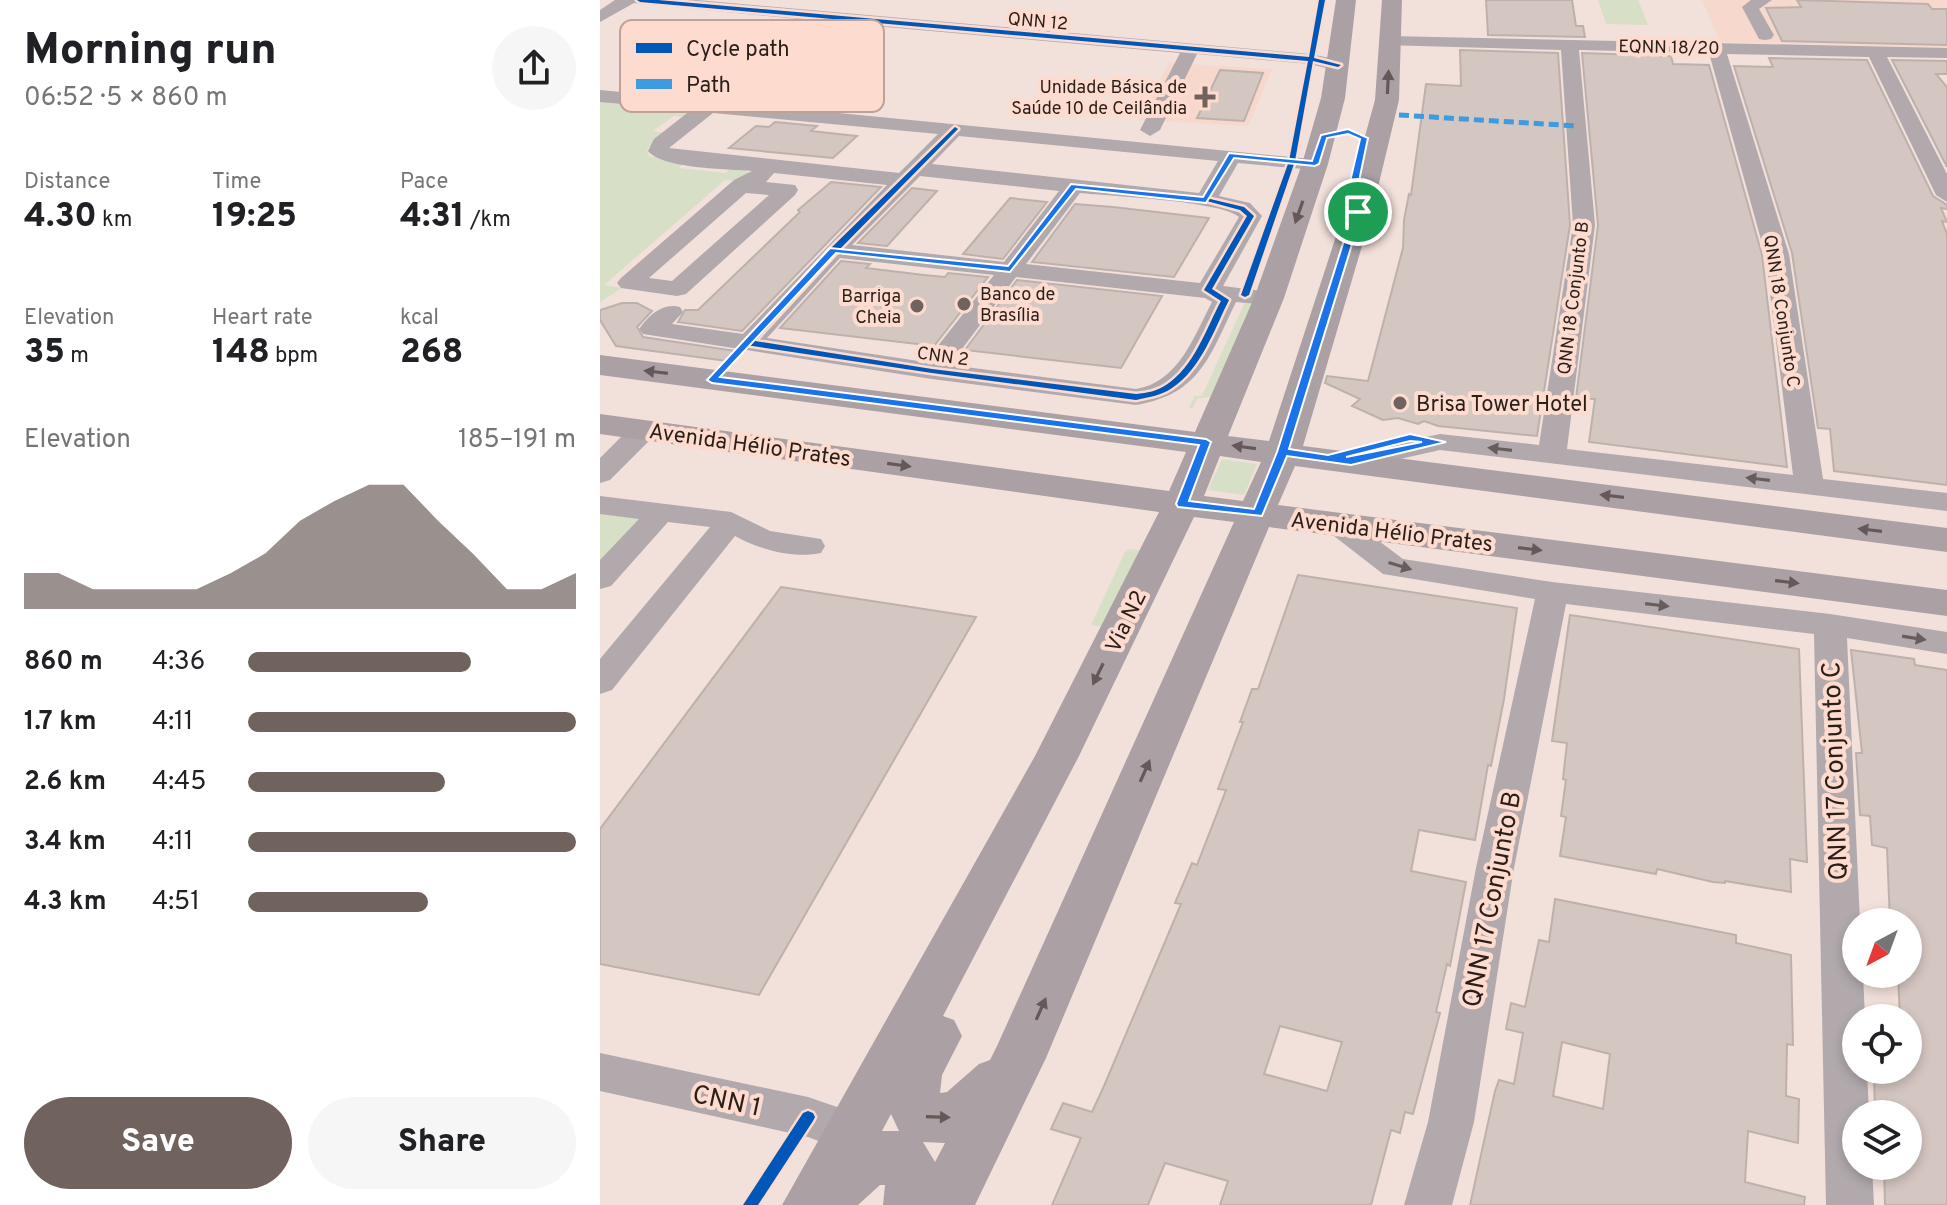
<!DOCTYPE html>
<html lang="en">
<head>
<meta charset="utf-8">
<style>
	body { margin:0; font-family:Overpass,sans-serif; background:#f6f6f6; color:#202124; height:100vh; display:flex; flex-direction:column; font-size:30px; white-space:nowrap }
	* { box-sizing:border-box; margin:0 }
	p { font-size:26px; color:#757577 }
	.icon { flex:none; width:44px; height:44px; fill:none; stroke:currentColor; stroke-width:2; stroke-linecap:round; stroke-linejoin:round }
	.map { position:relative; flex:1; overflow:hidden }
	.panel { display:flex; flex-direction:column; background:#fff; width:600px }
	.panel>* { flex:none }
	.needle { width:52px; rotate:221deg }
	.buttons { position:absolute; left:1242px; top:908px; display:grid; gap:16px }
	.buttons a { display:grid; place-items:center; width:80px; height:80px; border-radius:50%; background:#fff; box-shadow:0 4px 12px #0003; font-size:40px }
	.pin { position:absolute; display:grid; place-items:center; width:68px; height:68px; color:#fff; margin:-34px; border:4px solid #fff; border-radius:50%; box-shadow:0 2px 8px #0007 }
	.round { display:grid; place-items:center; flex:none; width:84px; height:84px; border-radius:42px; background:#f6f6f6 }
	.overview { display:flex; align-items:center; justify-content:space-between; height:136px; padding:0 24px }
	h1 { font-size:44px; font-weight:800; line-height:60px }
	.metrics { display:grid; grid-template-columns:repeat(3,1fr); gap:12px; height:136px; padding:8px 24px }
	.metrics div { display:grid; align-content:center }
	.metrics b { font-size:34px; font-weight:800 }
	.metrics small { font-size:22px; font-weight:400 }
	.metrics p { font-size:22px }
	.chart { height:224px; padding:16px 24px }
	.chart p { display:flex; justify-content:space-between }
	.chart svg { width:100%; height:144px; margin-top:8px; fill:#70625d; opacity:.7 }
	.primary-button { display:flex; gap:16px; margin-top:auto; padding:16px 24px }
	.primary-button a { flex:1; height:92px; border-radius:48px; background:#70625d; color:#fff; font-size:32px; font-weight:800; line-height:92px; text-align:center }
	.primary-button a+a { background:#f6f6f6; color:#202124 }
	ul { padding:0 24px; list-style:none; font-size:26px }
	li { display:grid; grid-template-columns:128px 96px 1fr; align-items:center; height:60px }
	li i { height:20px; border-radius:10px; background:#70625d }
	main { display:flex; flex:1; min-height:0 }
	.map>svg:first-child { display:block }
	.built { fill:#f6d8cd }
	.green { fill:#d7dfc7 }
	.building { fill:#d4c6c1; stroke:#beb1ac; stroke-width:2; fill-rule:evenodd }
	.lines { fill:none; stroke-linecap:round; stroke-linejoin:round }
	.minor { fill:#b1a9ac; fill-rule:evenodd }
	.major { fill:#aba1a4; fill-rule:evenodd }
	.quiet { stroke:#3d9bdf; stroke-width:5; stroke-dasharray:10 5; stroke-linecap:butt }
	.cycleway-casing { stroke:#fddbcf; stroke-width:5 }
	.cycleway { fill:#0057b8; fill-rule:evenodd }
	.oneway { fill:#645958 }
	.oneway2 { fill:#675d5b }
	.route { fill:#1a73e8; stroke:#fff; stroke-width:2; fill-rule:evenodd }
	.poi-dot { fill:#70625d; stroke:#fddbcf; stroke-width:3 }
	.labels { text-anchor:middle; stroke-width:8; stroke-linejoin:round; paint-order:stroke }
	.far-street-label { font-size:18px; fill:#2a1e19; stroke:#fddbcf }
	.far-poi-label { font-size:18px; fill:#2a1e19; stroke:#fddbcf; text-anchor:end }
	.poi-label { font-size:22px; fill:#2a1e19; stroke:#fddbcf; text-anchor:start }
	.street-label { font-size:22px; fill:#2a1e19; stroke:#fddbcf }
	.near-street-label { font-size:26px; fill:#2a1e19; stroke:#fddbcf }
	.key { fill:#fddbcf; stroke:#bea298; stroke-width:2 }
	.key-label { font-size:22px; fill:#2a1e19 }
</style>
</head>
<body>
<main>
<section class="panel">
<div class="overview"><div><h1>Morning run</h1><p>06:52 · 5 × 860 m</p></div><a class="round"><svg class="icon" aria-label="share" viewBox="0 0 24 24"><path d="M12 15V3M7 8l5-5 5 5M5 13v7h14v-7"/></svg></a></div>
<div class="metrics">
<div><p>Distance</p><b>4.30<small> km</small></b></div>
<div><p>Time</p><b>19:25</b></div>
<div><p>Pace</p><b>4:31<small> /km</small></b></div>
</div>
<div class="metrics">
<div><p>Elevation</p><b>35<small> m</small></b></div>
<div><p>Heart rate</p><b>148<small> bpm</small></b></div>
<div><p>kcal</p><b>268</b></div>
</div>
<div class="chart"><p><span>Elevation</span>185–191 m</p>
<svg viewBox="0 0 160 44" preserveAspectRatio="none"><path d="M0 44V33L10 33L20 38L30 38L40 38L50 38L60 33L70 27L80 17L90 11L100 6L110 6L120 17L130 27L140 38L150 38L160 33V44z"/></svg>
</div>
<ul>
<li><b>860 m</b>4:36<i style="width:68%"></i></li>
<li><b>1.7 km</b>4:11<i style="width:100%"></i></li>
<li><b>2.6 km</b>4:45<i style="width:60%"></i></li>
<li><b>3.4 km</b>4:11<i style="width:100%"></i></li>
<li><b>4.3 km</b>4:51<i style="width:55%"></i></li>
</ul>
<div class="primary-button"><a>Save</a><a>Share</a></div>
</section>
<div class="map">
<svg width="1347" height="1205" viewBox="0 0 1347 1205">
	<rect width="100%" height="100%" fill="#f2e0da"/>
	<g class="built">
		<path d="M1102,0h245v48l-227,-6z"/>
		<path d="M569,63l103,6 -24,57 -110,-6z"/>
	</g>
	<g class="green">
		<path d="M998,0h40l10,25 -42,-1z"/>
		<path d="M0,100l95,9 -11,8 -10,-1 -21,15 11,2 -17,16 2,7 35,7 -5,5 46,5 8,-6 18,6 -12,8 -14,-1 -121,105 18,3 -22,14z"/>
		<path d="M645,302h10l-42,94 -16,3 -4,9h-4l6,-12h7z"/>
		<path d="M622,459l35,5 -13,31 -36,-5z"/>
		<path d="M0,510l49,7 -49,53z"/>
		<path d="M529,549l14,2 -40,76 -12,-2 34,-73z"/>
	</g>
	<g class="building">
		<path d="M886,0h86l4,26h7l2,11 -97,-2z"/>
		<path d="M1197,0l131,4 4,5h15v36l-165,-4 -16,-33 35,-1z"/>
		<path d="M860,50l98,3 12,172 -33,211 -99,-10 -14,-5 -6,3 -20,-6 -15,2 -31,-14 8,-7 -35,-16 2,-7 41,5 35,-133 1,-28 5,-26 2,1 15,-111 35,2z"/>
		<path d="M982,53l89,3 2,8 36,1 53,190 25,212 -198,-25 6,-43 -19,-1 22,-173z"/>
		<path d="M1169,58l98,2 66,136 14,9v4l-6,-1 6,14 -5,-1 5,13v251l-113,-14 -4,-42 -12,-1 -26,-175 -58,-187 39,1z"/>
		<path d="M1292,60l55,1v13h-11l11,13v80z"/>
		<path d="M620,70l43,3 -19,48 -47,-3z"/>
		<path d="M175,122l42,4 -6,5 46,5 -24,22 -104,-10 27,-22 13,1z"/>
		<path d="M231,182l50,5 -139,144 -64,-9 7,-12h13l102,-98 -2,-2z"/>
		<path d="M312,188l25,3 -50,55 -29,-3z"/>
		<path d="M410,198l37,4 -44,57 -40,-5z"/>
		<path d="M475,204l38,3 96,11 -35,59 -142,-15z"/>
		<path d="M241,261l29,3 -4,4 58,7 21,2 3,-4 40,4 -54,69 -154,-18z"/>
		<path d="M417,280l145,16 -41,72 -156,-18z"/>
		<path d="M22,303h15l15,8 -15,16 6,10 99,15 -8,10 -118,-16 -16,-26v-10z"/>
		<path d="M698,575l219,33 -13,91 -13,67 -3,-1 -13,75 -56,-10 -8,41 55,11 -16,84 -3,-2 -11,48 4,1 -27,101 -8,-2 -5,21 -9,-3 -20,75h-151l8,-24 -63,-18 -17,42h-96l29,-67 -30,-9 12,-26 29,9 12,-26 77,-182 -6,-1 17,-40 5,2 29,-75 -8,-1 25,-67h-3l12,-33h6zM680,1026l62,16 -15,49 -63,-17z"/>
		<path d="M181,587l195,30 -217,378 -159,-31v-135z"/>
		<path d="M970,615l229,34 8,213 -17,-3 1,33 -66,-11v2l-12,-1 -56,-13 -1,5 -96,-18 6,-39 -5,-1 5,-36 -3,-1 4,-36 -15,-2z"/>
		<path d="M1251,650l63,9 1,6 32,5v535h-62l-1,-39h24v-52h-33l-1,-44h34v-52h-8l-2,-44h10v-52h-18l-3,-74 -15,-3 -2,-29 -10,-1 -4,-62h6z"/>
		<path d="M955,899l181,36v8l55,12 2,90 -6,-1 -1,52 13,3 -1,44 -50,-12 -3,51 60,15 -1,8h-334l25,-114 4,-11 15,4 9,-51 -17,-4 5,-26 14,4 14,-67 10,2zM962,1042l48,12 -7,55 -50,-13z"/>
	</g>
	<g class="lines">
		<g class="minor">
			<path d="M15,0h82l613,54 35,7 2,4 -9,6 -28,-7 -113,-10 -37,76 -10,6 -10,-6 40,-77 -351,-31 -103,80 596,58 3,4 -10,6 -77,-7 -19,33 31,7 12,13 -39,70 55,7 3,5 -3,5 -9,2 -33,-3c-26,53 -35,92 -100,103l-204,-26 -289,-45 -4,-5c10,-14 24,-27 41,-22l3,5 -11,12 71,10 144,-149 -113,-12 -8,9 29,3 3,5 -3,5 -109,99 -9,2 -56,-8 -4,-5 4,-5 113,-98 18,-9c-24,-2 -89,-2 -104,-20l6,-12 37,-29 -91,-8v-12l104,10 105,-80 -175,-17 -34,19v-12zM113,113l225,21 -39,39 -230,-25zM359,136l259,25 -19,32 -267,-29zM320,176l139,15 -55,71 -152,-17zM146,193l23,2 -97,86 -23,-3zM480,193c29,3 142,8 159,24l-39,66 -174,-19zM240,258l154,17 -69,87 -158,-24zM416,277l189,21 7,4c-18,34 -33,80 -76,87l-186,-24z"/>
			<path d="M1151,0h21l-13,9 15,26 -3,4 -6,1 -6,-1 -17,-32z"/>
			<path d="M790,36l557,12v10l-60,-1 60,117v28l-11,-7 -67,-138 -142,-3 62,200 34,225 124,14v18l-507,-61 -89,20 -10,-3 -4,-6 4,-6 99,-21 99,11 34,-220 -12,-175 -177,-5 -3,-4 3,-4zM979,50l130,3 56,201 28,221 -226,-26 28,-224z"/>
			<path d="M44,422l10,2 4,6 -4,6 -44,44 -10,3v-25l34,-34z"/>
			<path d="M0,496l131,16 39,19 51,8 4,7 -4,7c-27,6 -63,-4 -86,-17l-123,154 -12,4v-35l110,-132 -42,-5 -57,64 -11,3v-29l39,-41 -39,-5z"/>
			<path d="M736,514l11,3 56,42 149,23 278,32 117,18v22l-100,-16 13,284h-4v52h7l2,44h-9v52h11l2,44h-13v52h16l2,39h-48l-12,-571 -248,-30 -52,264 -40,254 -22,83h-48l24,-83 48,-254 59,-269 -152,-25 -58,-45 -4,-6 4,-6z"/>
			<path d="M0,1053l208,44 61,21 7,15 -7,15 -16,6 -45,-17 -208,-46z"/>
		</g>
		<path class="major" d="M736,0h20l-11,98 -17,66 -44,134 -56,138 41,5 75,-229 31,-112 7,-100h20l-3,100 -27,112 -69,234 644,82v24l-652,-86 -17,39 669,85v26l-678,-89 -223,531 -71,147h-92l2,-20h-5l-22,20h-76l253,-449 124,-244 -559,-78v-20l569,77 17,-39 -586,-77v-20l595,77 59,-134 48,-134 19,-66zM620,456l41,6 -18,39 -39,-5zM594,517l40,5 -237,524 -7,14 -11,4 -32,28 -7,1 2,-18 20,-39 -8,-16 -11,-4 136,-260zM291,1114l8,17h-17zM323,1142l22,1 -10,19z"/>
		<path class="quiet" d="M799,115l178,11"/>
		<defs>
			<g id="cycleway">
				<path d="M37,0h21l651,57 10,-57h6l-11,58 27,7 -3,2 -25,-6 -18,100 -46,134 -4,2 -4,-2 48,-134 19,-100 -668,-59z"/>
				<path d="M355,127l3,2 -1,1 -120,122 -82,89 177,28 204,25c11,-1 21,-3 30,-9 28,-18 40,-56 55,-84l-17,-11 43,-74 -7,-6 -37,-10 3,-2 38,9 10,9 -42,73 17,11c-15,30 -28,69 -57,88 -11,8 -24,9 -36,12l-204,-27 -186,-28v-4l85,-93z"/>
				<path d="M208,1111l5,2 2,4 -2,4 -55,84h-15l60,-92z"/>
			</g>
		</defs>
		<use href="#cycleway" class="cycleway-casing"/>
		<use href="#cycleway" class="cycleway"/>
	</g>
	<defs><path id="oneway-solid" d="M-6-.8H1V-3.2L6.5 0L1 3.2V.8H-6Z" transform="scale(2)"/></defs>
	<g class="oneway">
		<use href="#oneway-solid" transform="translate(788 82) rotate(-87)"/>
		<use href="#oneway-solid" transform="translate(699 212) rotate(109)"/>
		<use href="#oneway-solid" transform="translate(56 372) rotate(-173)"/>
		<use href="#oneway-solid" transform="translate(644 447) rotate(-172)"/>
		<use href="#oneway-solid" transform="translate(299 465) rotate(8)"/>
		<use href="#oneway-solid" transform="translate(1012 496) rotate(-173)"/>
		<use href="#oneway-solid" transform="translate(1270 530) rotate(-173)"/>
		<use href="#oneway-solid" transform="translate(930 549) rotate(7)"/>
		<use href="#oneway-solid" transform="translate(1187 582) rotate(7)"/>
		<use href="#oneway-solid" transform="translate(498 674) rotate(116)"/>
		<use href="#oneway-solid" transform="translate(545 771) rotate(-66)"/>
		<use href="#oneway-solid" transform="translate(441 1009) rotate(-66)"/>
		<use href="#oneway-solid" transform="translate(338 1117) rotate(2)"/>
	</g>
	<g class="oneway2">
		<use href="#oneway-solid" transform="translate(900 449) rotate(-173)"/>
		<use href="#oneway-solid" transform="translate(1158 479) rotate(-173)"/>
		<use href="#oneway-solid" transform="translate(800 566) rotate(17)"/>
		<use href="#oneway-solid" transform="translate(1057 605) rotate(7)"/>
		<use href="#oneway-solid" transform="translate(1314 638) rotate(9)"/>
	</g>
	<path class="route" d="M748,129l20,9 -10,48 4,26 -73,237 39,6 82,-21 36,8 -95,23 -64,-9 -25,60 -84,-9 -2,-3 23,-59 -487,-62 -5,-3 123,-132 178,18 63,-82 132,13 26,-44 83,8 9,-26zM748,134l12,5 -11,47 4,26 -76,240 -23,57 -65,-8 22,-59 -5,-3 -486,-62 116,-124 174,19 66,-83 130,14 28,-45 81,8 4,-2 8,-26zM810,441l12,1 -76,15z"/>
	<g class="poi-dot">
		<path d="M601 85h8v8h8v8h-8v8h-8v-8h-8v-8h8z"/>
		<circle cx="364" cy="304" r="8"/>
		<circle cx="317" cy="306" r="8"/>
		<circle cx="800" cy="403" r="8"/>
	</g>
	<g class="labels">
		<g class="far-street-label">
			<text transform="translate(438 21) rotate(5)" y="6">QNN 12</text>
			<text transform="translate(1069 47) rotate(1)" y="6">EQNN 18/20</text>
			<text transform="translate(973 298) rotate(-83)" y="6">QNN 18 Conjunto B</text>
			<text transform="translate(1182 311) rotate(81)" y="6">QNN 18 Conjunto C</text>
			<text transform="translate(343 356) rotate(8)" y="6">CNN 2</text>
		</g>
		<g class="far-poi-label">
			<text x="587" y="93">Unidade Básica de<tspan x="587" dy="21">Saúde 10 de Ceilândia</tspan></text>
			<text x="380" y="300" text-anchor="start">Banco de<tspan x="380" dy="21">Brasília</tspan></text>
			<text x="301" y="302">Barriga<tspan x="301" dy="21">Cheia</tspan></text>
		</g>
		<g class="poi-label">
			<text x="816" y="411">Brisa Tower Hotel</text>
		</g>
		<g class="street-label">
			<text transform="translate(150 444) rotate(8)" y="8">Avenida Hélio Prates</text>
			<text transform="translate(792 531) rotate(7)" y="8">Avenida Hélio Prates</text>
			<text transform="translate(525 621) rotate(-64)" y="8">Via N2</text>
		</g>
		<g class="near-street-label">
			<text transform="translate(1234 771) rotate(-92)" y="9">QNN 17 Conjunto C</text>
			<text transform="translate(891 899) rotate(-79)" y="9">QNN 17 Conjunto B</text>
			<text transform="translate(127 1100) rotate(12)" y="9">CNN 1</text>
		</g>
	</g>
	<rect x="20" y="20" width="264" height="92" rx="12" class="key"/>
	<rect x="36" y="43" width="36" height="10" fill="#0057b8"/>
	<rect x="36" y="79" width="36" height="10" fill="#3d9bdf"/>
	<g class="key-label">
		<text x="86" y="56">Cycle path</text>
		<text x="86" y="92">Path</text>
	</g>
</svg>
<div class="buttons">
<a><svg class="needle" viewBox="-14 -14 28 28"><path d="M0-13l5 13h-10z" fill="#e53935"/><path d="M0 13l5-13h-10z" fill="#757577"/></svg></a>
<a><svg class="icon" aria-label="locate" viewBox="0 0 24 24"><circle cx="12" cy="12" r="6"/><path d="M12 2v4M12 18v4M2 12h4M18 12h4"/></svg></a>
<a><svg class="icon" aria-label="layers" viewBox="0 0 24 24"><path d="M12 4l9 5-9 5-9-5zM3 14l9 5 9-5"/></svg></a>
</div>
<div class="pin" style="left:758px;top:212px;background:#1e9e55"><svg class="icon" aria-label="arrive" viewBox="0 0 24 24"><path d="M6 21V4h12l-3 4 3 4H6"/></svg></div>
</div>
</main>
</body>
</html>
